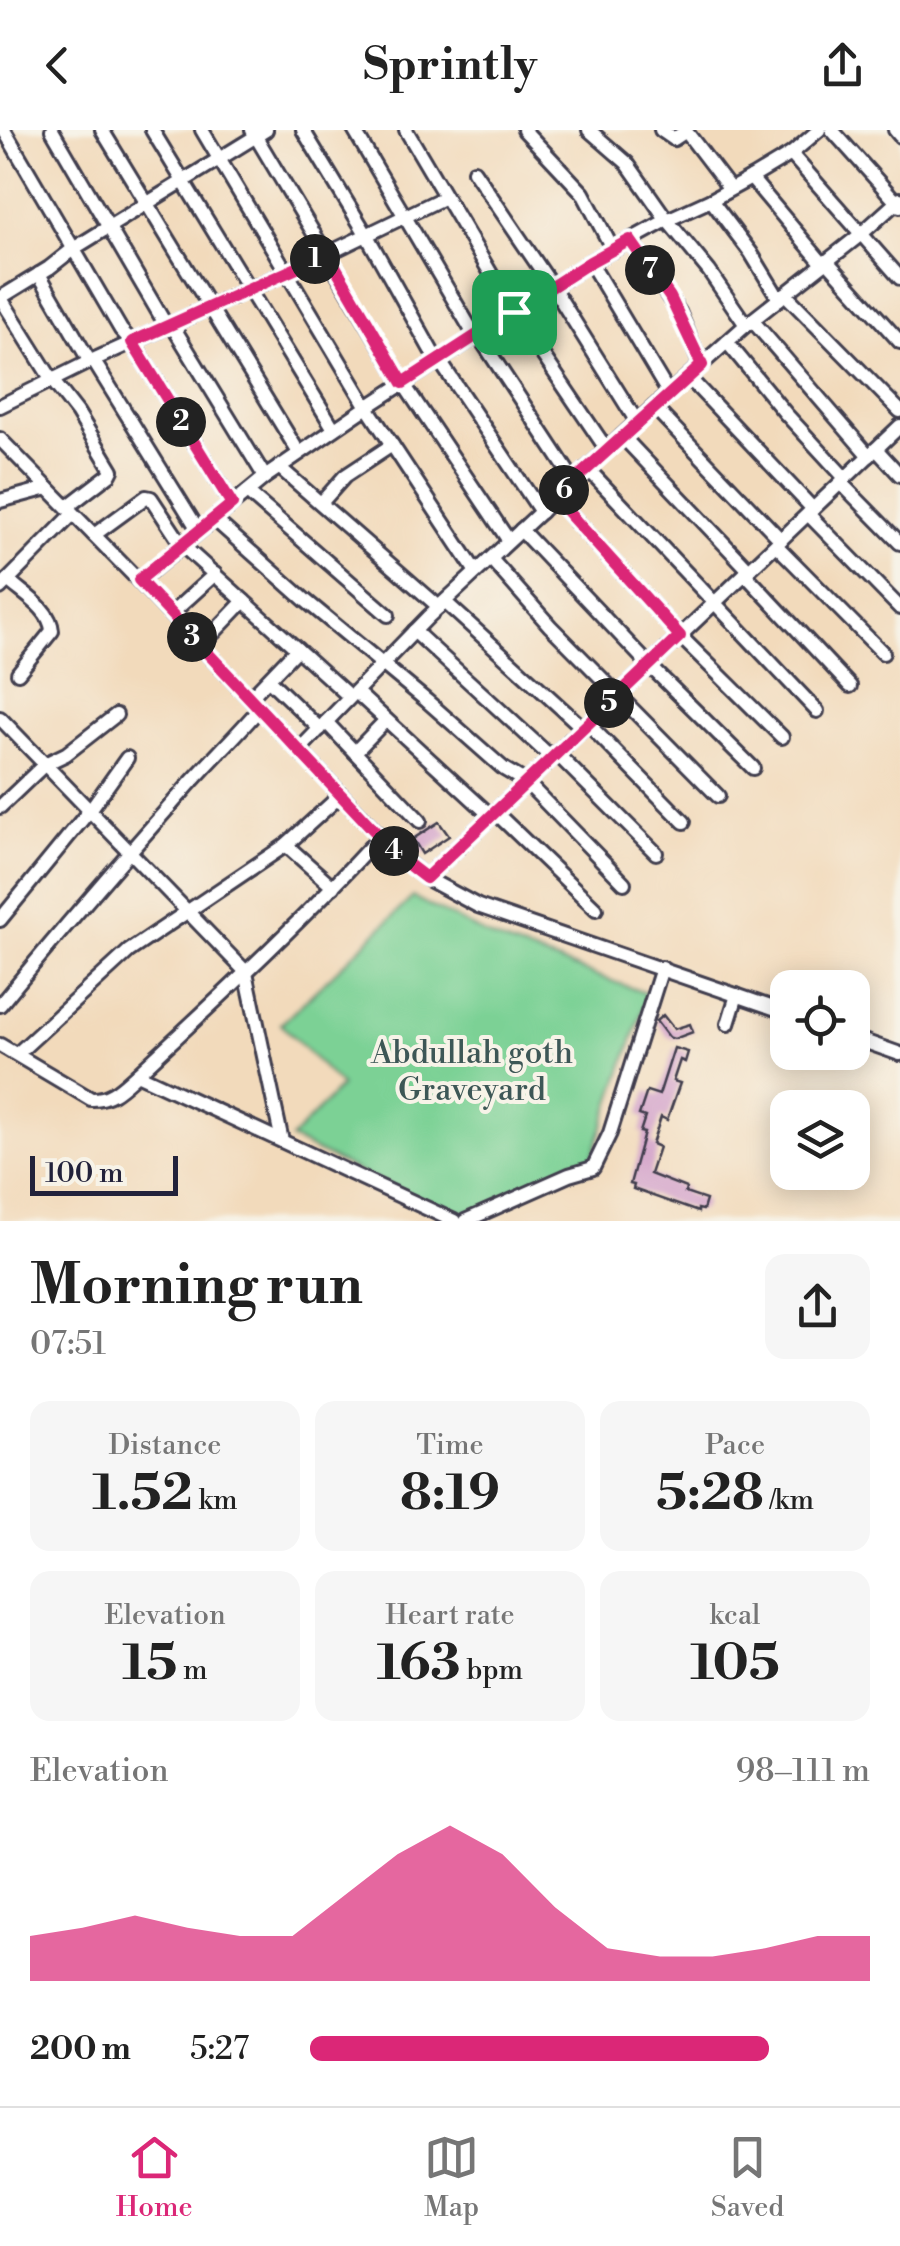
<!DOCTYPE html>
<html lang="en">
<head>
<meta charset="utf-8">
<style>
	body { margin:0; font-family:"Libre Bodoni",serif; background:#f6f6f6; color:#222; height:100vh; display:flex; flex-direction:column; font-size:38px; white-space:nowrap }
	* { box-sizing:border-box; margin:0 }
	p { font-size:32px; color:#767676 }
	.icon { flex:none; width:55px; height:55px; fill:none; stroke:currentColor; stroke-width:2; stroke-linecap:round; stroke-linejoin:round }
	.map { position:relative; height:1091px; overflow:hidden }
	.sheet { display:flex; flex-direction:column; background:#fff; flex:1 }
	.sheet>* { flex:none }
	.fabs { position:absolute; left:770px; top:840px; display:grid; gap:20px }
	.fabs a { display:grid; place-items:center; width:100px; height:100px; border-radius:20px; background:#fff; box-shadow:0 5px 25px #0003; font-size:50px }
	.scale { position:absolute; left:30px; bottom:25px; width:148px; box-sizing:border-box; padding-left:10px; border:5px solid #22223b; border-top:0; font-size:28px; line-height:35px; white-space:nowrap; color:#22223b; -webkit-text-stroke:8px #f7f3e8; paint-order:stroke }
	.pin { position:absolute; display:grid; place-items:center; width:85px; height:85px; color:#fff; margin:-42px; border-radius:20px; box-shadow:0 5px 15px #0006 }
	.km { position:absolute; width:50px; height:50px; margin:-25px; border-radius:50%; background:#222; color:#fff; font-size:28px; line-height:50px; text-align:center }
	.round { display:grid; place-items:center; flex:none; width:105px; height:105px; border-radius:20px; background:#f6f6f6 }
	.headline { display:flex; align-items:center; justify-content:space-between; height:170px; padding:0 30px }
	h1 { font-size:55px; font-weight:800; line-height:75px }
	.metrics { display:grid; grid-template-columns:repeat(3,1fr); gap:15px; height:170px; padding:10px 30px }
	.metrics div { display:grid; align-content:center; border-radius:20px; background:#f6f6f6; text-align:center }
	.metrics b { font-size:50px; font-weight:800 }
	.metrics small { font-size:28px; font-weight:400 }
	.metrics p { font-size:28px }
	.chart { height:280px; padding:20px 30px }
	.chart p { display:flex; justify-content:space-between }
	.chart svg { width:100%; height:180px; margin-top:10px; fill:#db2777; opacity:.7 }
	ul { padding:0 30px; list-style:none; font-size:32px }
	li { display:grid; grid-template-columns:160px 120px 1fr; align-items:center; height:75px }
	li i { height:25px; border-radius:12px; background:#db2777 }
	header { display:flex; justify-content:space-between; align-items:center; height:130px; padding:0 30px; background:#fff; font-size:45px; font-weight:800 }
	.tab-bar { display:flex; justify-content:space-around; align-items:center; height:140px; border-top:2px solid #e0e0e0; background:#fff; font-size:28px; color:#767676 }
	.tab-bar a { display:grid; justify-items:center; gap:5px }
	.tab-bar .active { color:#db2777 }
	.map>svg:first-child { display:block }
	.green { fill:#7bd195; stroke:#4e7a68; stroke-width:2.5 }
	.building { fill:#cf99c6 }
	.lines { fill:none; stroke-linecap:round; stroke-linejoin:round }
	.minor-casing { stroke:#413e4e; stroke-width:18 }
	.minor { stroke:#fff; stroke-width:12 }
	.route-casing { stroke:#fff; stroke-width:20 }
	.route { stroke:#db2777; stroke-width:12 }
	.labels { text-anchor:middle; stroke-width:8; stroke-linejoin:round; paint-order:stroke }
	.park-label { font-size:32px; fill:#3d5756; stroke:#f7f3e8 }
</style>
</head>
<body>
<header><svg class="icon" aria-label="back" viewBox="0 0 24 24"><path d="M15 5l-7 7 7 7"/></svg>Sprintly<svg class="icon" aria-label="share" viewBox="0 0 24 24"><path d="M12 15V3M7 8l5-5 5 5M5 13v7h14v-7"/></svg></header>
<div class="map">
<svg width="900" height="1091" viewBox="0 0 900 1091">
	<rect width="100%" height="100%" fill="#f7f3e8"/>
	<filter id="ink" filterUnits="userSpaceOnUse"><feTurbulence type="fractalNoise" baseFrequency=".01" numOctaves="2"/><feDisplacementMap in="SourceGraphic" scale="20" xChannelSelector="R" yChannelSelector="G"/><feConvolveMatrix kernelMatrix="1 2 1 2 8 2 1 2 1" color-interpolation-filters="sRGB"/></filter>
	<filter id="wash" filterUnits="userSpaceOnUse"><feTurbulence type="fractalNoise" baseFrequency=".0048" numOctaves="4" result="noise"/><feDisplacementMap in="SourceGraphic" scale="40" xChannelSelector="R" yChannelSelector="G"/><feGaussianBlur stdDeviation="2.25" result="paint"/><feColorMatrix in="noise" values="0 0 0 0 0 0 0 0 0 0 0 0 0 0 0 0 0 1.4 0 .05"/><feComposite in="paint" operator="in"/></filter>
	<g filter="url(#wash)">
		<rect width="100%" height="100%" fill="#f2dabb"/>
		<path class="green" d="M413,767l82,42 153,55 -57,167 -112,49 -26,3 -25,-8 -137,-66 50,-53 -60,-62z"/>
		<g id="blocks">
			<g class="building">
				<path d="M439,692l10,14 -27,18 -9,-15z"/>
				<path d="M663,885l11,14 16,-5 3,8 -19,7 -6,-2 -12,-16z"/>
				<path d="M674,918l14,4 -3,10 -5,-2 -7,21 7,2 -13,37 -6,-3 -9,27 7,3 -9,27 36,14 -1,5 21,7 -3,10 -5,-1v3l-65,-23 1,-4 -4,-1 14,-51 -4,-1 5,-15 -6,-2 8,-24 12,4z"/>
			</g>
		</g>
	</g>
	<g filter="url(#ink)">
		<use href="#blocks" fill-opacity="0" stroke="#413e4e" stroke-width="2.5"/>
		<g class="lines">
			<defs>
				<g id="minor">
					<path d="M4,0l117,200 11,12 100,162"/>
					<path d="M52,0l115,197"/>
					<path d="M102,0l197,323"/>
					<path d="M152,0l182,299"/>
					<path d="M202,0l165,277 109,165"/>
					<path d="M252,0l151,253 106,158"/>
					<path d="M303,0l63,104 71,127"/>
					<path d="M354,0l121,206"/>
					<path d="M406,0l107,181 94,139"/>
					<path d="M524,0l59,63 30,57"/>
					<path d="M589,0l38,33 40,57 42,51 37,54"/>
					<path d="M661,0l13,9 12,-8"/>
					<path d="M685,0l45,59"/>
					<path d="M832,0l68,76"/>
					<path d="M895,0l5,6"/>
					<path d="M791,24l109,124"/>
					<path d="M474,41l78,115 85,136"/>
					<path d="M751,48l72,86"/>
					<path d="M711,70l40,53 28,46"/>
					<path d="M630,110l49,72 22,53"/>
					<path d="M827,131l73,81"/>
					<path d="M590,132l79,132"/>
					<path d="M39,144l51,88"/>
					<path d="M785,164l115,117"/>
					<path d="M0,167l52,83 25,32 35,58 -2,4 -43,33"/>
					<path d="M0,168l49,-30 24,-19 193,-119"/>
					<path d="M752,190l117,136"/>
					<path d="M172,195l93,152"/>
					<path d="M478,205l96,146"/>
					<path d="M727,212l59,72 59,64"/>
					<path d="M93,230l106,171"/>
					<path d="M439,230l102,152"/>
					<path d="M688,247l125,132"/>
					<path d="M0,276l93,-46 234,-106 118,-57"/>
					<path d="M654,277l127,133"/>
					<path d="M622,306l127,134"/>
					<path d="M0,309l139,142 261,276 26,21 52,28 310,107"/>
					<path d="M876,319l24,26"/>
					<path d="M279,337l160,140"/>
					<path d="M587,338l230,243"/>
					<path d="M841,353l59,60"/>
					<path d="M247,362l141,123"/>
					<path d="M555,368l125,138 102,101"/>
					<path d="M0,371l48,-13"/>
					<path d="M321,373l24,-27 47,-31"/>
					<path d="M808,384l92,94"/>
					<path d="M214,389l91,81 122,101 77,68 22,13 98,101"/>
					<path d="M521,400l128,135 104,103"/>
					<path d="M94,405l52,-38 5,1 31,47 168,152"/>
					<path d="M776,415l107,108"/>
					<path d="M491,429l59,67 168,170"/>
					<path d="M745,444l105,112"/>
					<path d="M8,450c15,14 43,29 44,51l-34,42"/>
					<path d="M139,451l126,-104 102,-70 223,-145 77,-42 44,-20 40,-22 40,-24 28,-24"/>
					<path d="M0,458l73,-74"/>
					<path d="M445,472l138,126"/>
					<path d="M171,484l44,-40"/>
					<path d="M414,501l138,127"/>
					<path d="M201,516l43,-45"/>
					<path d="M269,550l51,49"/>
					<path d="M356,562l135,124"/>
					<path d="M250,568l47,-49"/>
					<path d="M0,588l246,254 36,169"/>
					<path d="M326,592l94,99"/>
					<path d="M588,594l96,98"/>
					<path d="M299,620l129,-133 209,-195 109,-97 114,-90 40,-36"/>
					<path d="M355,622l31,-32"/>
					<path d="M556,623l100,100"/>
					<path d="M0,677l45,-43 21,-10 50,-39"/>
					<path d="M495,682l101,97"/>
					<path d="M286,715l47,42"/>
					<path d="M426,748l474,-452"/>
					<path d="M0,790l90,-110 37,-52"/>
					<path d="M0,875c60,-74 123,-146 186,-217 24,-27 50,-52 74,-80"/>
					<path d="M728,894l9,-29"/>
					<path d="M852,907l48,17"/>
					<path d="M0,915l91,54c20,1 31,-12 46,-25l317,147"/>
					<path d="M17,924l112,-103 157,-106 55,-50"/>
					<path d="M137,944c83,-77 167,-154 243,-238"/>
					<path d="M465,1091l104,-46 24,-7 17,-35 52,-165"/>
				</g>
			</defs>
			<use href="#minor" class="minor-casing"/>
			<use href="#minor" class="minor"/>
		</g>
	</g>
	<g class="lines" filter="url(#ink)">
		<defs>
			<path id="route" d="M630,110l40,57 32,68 -147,133 125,138 -254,242 -26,-20 -261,-278 93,-76 -100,-162 196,-88 75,129 187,-121z"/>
		</defs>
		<use href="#route" class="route-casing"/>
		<use href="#route" class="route"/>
	</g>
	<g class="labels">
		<g class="park-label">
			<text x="472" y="933">Abdullah goth<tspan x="472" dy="37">Graveyard</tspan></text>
		</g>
	</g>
</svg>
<div class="fabs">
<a><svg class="icon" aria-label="locate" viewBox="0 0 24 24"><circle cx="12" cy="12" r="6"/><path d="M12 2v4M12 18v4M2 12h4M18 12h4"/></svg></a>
<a><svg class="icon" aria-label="layers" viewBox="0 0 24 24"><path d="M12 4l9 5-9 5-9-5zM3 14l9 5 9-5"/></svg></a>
</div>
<div class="scale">100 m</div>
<div class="pin" style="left:514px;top:182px;background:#1e9e55"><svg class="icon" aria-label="arrive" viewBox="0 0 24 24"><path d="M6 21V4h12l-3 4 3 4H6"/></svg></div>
<b class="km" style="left:315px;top:129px">1</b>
<b class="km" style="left:181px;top:292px">2</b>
<b class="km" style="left:192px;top:507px">3</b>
<b class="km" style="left:394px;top:721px">4</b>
<b class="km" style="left:609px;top:573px">5</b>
<b class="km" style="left:564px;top:360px">6</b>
<b class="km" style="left:650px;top:140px">7</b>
</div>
<section class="sheet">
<div class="headline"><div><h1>Morning run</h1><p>07:51</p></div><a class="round"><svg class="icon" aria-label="share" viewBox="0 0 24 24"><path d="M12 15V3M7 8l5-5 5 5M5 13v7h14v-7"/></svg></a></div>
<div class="metrics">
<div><p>Distance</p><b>1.52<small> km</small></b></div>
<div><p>Time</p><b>8:19</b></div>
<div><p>Pace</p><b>5:28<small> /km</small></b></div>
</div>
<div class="metrics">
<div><p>Elevation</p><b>15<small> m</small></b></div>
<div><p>Heart rate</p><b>163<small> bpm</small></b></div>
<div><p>kcal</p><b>105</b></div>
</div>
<div class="chart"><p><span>Elevation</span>98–111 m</p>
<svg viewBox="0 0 160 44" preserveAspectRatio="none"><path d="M0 44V33L10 31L20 28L30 31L40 33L50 33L60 23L70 13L80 6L90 13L100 26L110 36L120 38L130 38L140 36L150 33L160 33V44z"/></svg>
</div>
<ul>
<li><b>200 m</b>5:27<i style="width:82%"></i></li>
</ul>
</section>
<nav class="tab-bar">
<a class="active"><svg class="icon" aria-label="home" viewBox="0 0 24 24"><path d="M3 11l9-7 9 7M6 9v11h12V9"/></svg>Home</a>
<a><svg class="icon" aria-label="map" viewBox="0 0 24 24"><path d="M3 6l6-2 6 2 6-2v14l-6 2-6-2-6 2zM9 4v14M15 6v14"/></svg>Map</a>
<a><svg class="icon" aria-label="saved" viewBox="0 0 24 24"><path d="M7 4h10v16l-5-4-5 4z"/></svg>Saved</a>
</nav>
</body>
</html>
